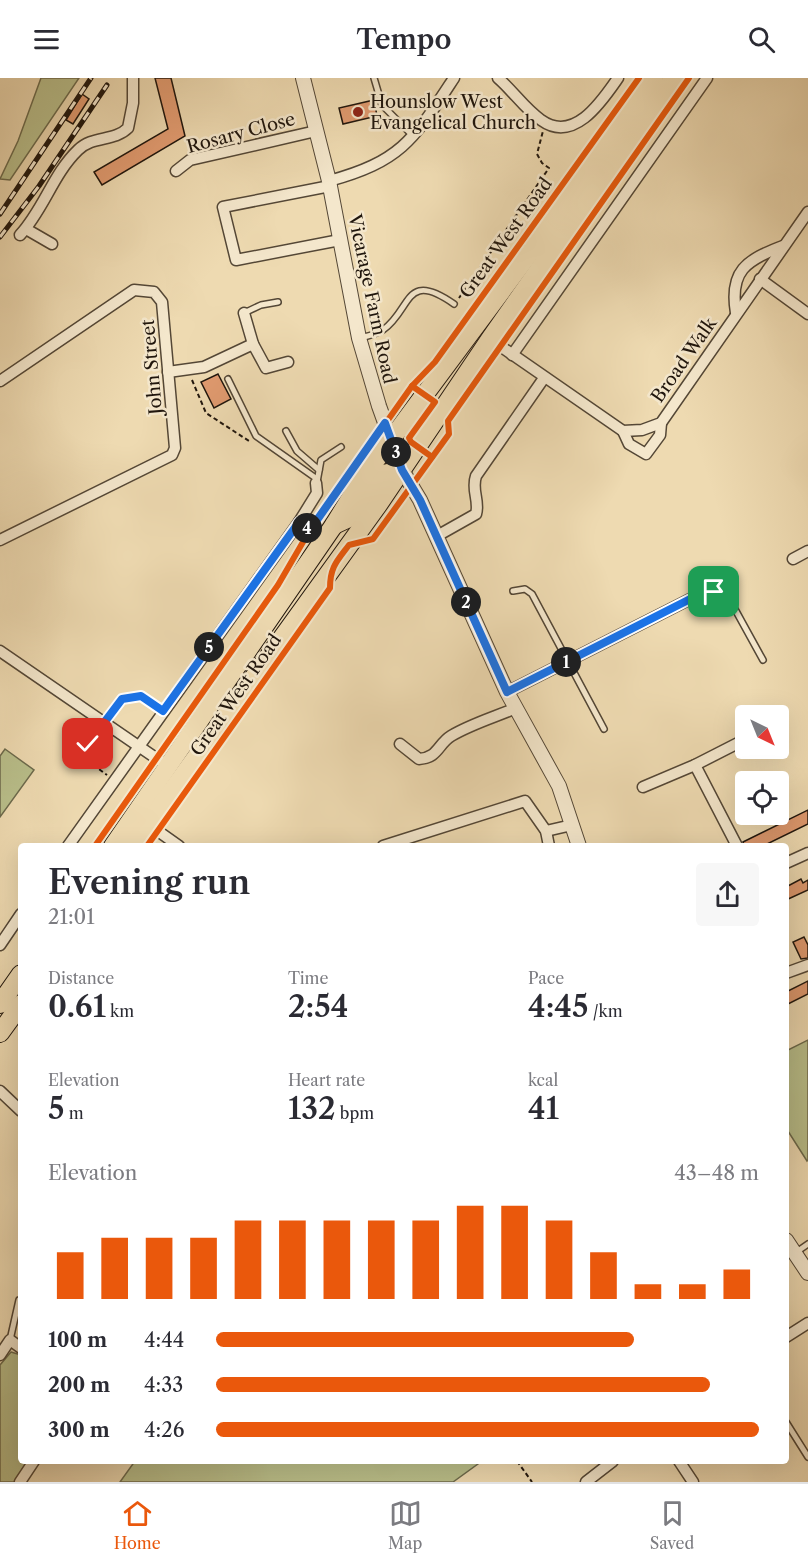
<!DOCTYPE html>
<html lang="en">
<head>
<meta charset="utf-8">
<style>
	body { margin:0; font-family:"Libre Caslon Text",serif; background:#f7f7f7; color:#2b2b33; height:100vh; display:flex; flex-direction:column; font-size:22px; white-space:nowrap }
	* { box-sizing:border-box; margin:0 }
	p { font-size:20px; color:#7c7c81 }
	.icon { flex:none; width:33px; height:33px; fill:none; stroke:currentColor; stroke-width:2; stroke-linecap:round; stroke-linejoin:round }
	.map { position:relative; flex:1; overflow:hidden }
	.side { position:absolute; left:18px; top:765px; width:771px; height:621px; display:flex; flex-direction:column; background:#fff; border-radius:6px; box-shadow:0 6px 24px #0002 }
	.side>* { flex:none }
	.needle { width:39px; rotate:137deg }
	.fabs { position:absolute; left:735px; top:627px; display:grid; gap:12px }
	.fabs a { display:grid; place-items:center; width:54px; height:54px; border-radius:6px; background:#fff; box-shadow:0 6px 24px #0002; font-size:30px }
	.pin { position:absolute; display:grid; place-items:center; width:51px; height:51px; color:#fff; margin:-26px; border-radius:12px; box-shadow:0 3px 9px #0006 }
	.km { position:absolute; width:30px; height:30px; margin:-15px; border-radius:50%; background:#222; color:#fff; font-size:16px; line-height:30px; text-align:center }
	.round { display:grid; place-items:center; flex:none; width:63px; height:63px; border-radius:6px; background:#f7f7f7 }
	.summary { display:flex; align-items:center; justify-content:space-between; height:102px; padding:0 30px }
	h1 { font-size:33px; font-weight:600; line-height:45px }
	.metrics { display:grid; grid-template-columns:repeat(3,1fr); gap:9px; height:102px; padding:6px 30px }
	.metrics div { display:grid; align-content:center }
	.metrics b { font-size:30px; font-weight:600 }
	.metrics small { font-size:16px; font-weight:400 }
	.metrics p { font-size:16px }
	.chart { height:168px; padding:12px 30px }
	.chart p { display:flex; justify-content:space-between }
	.chart svg { width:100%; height:108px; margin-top:6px; stroke:#ea580c; stroke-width:6 }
	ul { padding:0 30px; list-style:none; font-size:20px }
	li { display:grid; grid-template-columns:96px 72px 1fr; align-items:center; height:45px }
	li i { height:15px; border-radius:8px; background:#ea580c }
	header { display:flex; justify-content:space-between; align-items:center; height:78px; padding:0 30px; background:#fff; font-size:27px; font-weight:600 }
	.dock { display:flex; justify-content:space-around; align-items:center; height:84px; border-top:2px solid #e1e1e2; background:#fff; font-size:16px; color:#7c7c81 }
	.dock a { display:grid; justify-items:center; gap:3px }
	.dock .selected { color:#ea580c }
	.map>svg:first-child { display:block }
	.green { fill:#b9bf8b; stroke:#6c6a4c; stroke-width:1.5 }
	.building { fill:#e09a6f; stroke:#20160d; stroke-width:1.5 }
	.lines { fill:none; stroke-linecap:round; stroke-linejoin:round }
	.service-casing { stroke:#544736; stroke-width:8 }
	.minor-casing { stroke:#544736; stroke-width:13 }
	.tertiary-casing { stroke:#544736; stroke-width:16 }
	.trunk-casing { stroke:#20160d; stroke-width:20 }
	.path { stroke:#20160d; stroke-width:2; stroke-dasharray:4.5 3; stroke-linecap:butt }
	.service { stroke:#f4e7cc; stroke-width:5 }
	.minor { stroke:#f4e7cc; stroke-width:10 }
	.tertiary { stroke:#f4e7cc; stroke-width:14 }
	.trunk { stroke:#eedab1; stroke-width:18 }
	.rail-casing { stroke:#20160d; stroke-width:5 }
	.rail { stroke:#f4e7cc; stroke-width:3; stroke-dasharray:9; stroke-linecap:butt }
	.cycleway-casing { stroke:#f4e7cc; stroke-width:10 }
	.cycleway { stroke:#e8590c; stroke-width:6 }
	.route-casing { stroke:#fff; stroke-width:12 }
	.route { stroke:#1a73e8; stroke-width:8 }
	.poi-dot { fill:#8f2418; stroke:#f4e7cc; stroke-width:2 }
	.labels { text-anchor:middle; stroke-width:5; stroke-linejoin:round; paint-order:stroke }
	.poi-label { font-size:18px; fill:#20160d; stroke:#f4e7cc; text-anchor:start }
	.street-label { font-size:18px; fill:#20160d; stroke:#f4e7cc }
</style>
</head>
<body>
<header><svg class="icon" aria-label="menu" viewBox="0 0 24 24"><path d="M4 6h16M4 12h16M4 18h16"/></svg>Tempo<svg class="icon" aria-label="search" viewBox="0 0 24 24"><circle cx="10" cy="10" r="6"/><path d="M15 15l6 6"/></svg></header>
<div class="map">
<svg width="808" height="1404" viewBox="0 0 808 1404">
	<rect width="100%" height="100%" fill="#eedab1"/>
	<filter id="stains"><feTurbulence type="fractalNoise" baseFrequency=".00333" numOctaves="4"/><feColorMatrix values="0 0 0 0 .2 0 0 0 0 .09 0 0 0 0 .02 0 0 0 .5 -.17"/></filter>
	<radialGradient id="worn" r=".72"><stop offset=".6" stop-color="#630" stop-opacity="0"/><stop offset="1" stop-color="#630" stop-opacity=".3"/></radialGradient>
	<g class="green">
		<path d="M41,0h38l-69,102 -10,-1 18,-38z"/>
		<path d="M5,671l29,21 -34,47v-61z"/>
		<path d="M808,962v120l-1,1 -21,-33v-77z"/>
		<path d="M11,1274l10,3v106h8l-15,21h-14v-117z"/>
		<path d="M135,1383h347l-29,21h-333z"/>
	</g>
	<g class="building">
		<path d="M155,0h16l14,58 -83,49 -8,-13 74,-43z"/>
		<path d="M82,16l7,5 -16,25 -7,-4z"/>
		<path d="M374,22l3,16 -34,8 -4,-16z"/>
		<path d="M218,296l13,25 -17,9 -13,-26z"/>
		<path d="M808,732v14l-45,22h-19l-1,-4z"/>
		<path d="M801,801l2,4 5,-3v10l-22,10v-13z"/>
		<path d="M804,859l4,8v13l-7,1 -8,-17z"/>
		<path d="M808,903v13l-22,11v-13z"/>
	</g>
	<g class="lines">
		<defs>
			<g id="service">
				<path d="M374,0l8,27 31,31"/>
				<path d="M244,235l17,-8 17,-3"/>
				<path d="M360,260c8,-2 17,-4 23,-8 29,-20 21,-61 71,-26"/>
				<path d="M228,301l28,57 61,43"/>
				<path d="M286,353l11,20 22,19"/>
				<path d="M317,404l4,-22 20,-13"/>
				<path d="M513,513l12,-2 7,5 72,135"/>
				<path d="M706,513l25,11 32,58"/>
				<path d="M795,1175l13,-9"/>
				<path d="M10,1262l9,-40"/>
				<path d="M786,1344l22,35"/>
			</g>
			<g id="minor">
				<path d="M498,0c15,13 27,31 43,42 33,24 61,-19 77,-42"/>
				<path d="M176,93l14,-11 126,-29"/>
				<path d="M329,103c73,-20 85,-42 125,-103"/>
				<path d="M330,108l-107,21 13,53 104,-20"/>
				<path d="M26,151l26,15"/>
				<path d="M20,157c24,-26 33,-61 58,-85 15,-15 36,-8 50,-22l5,-25v-25"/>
				<path d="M760,201l48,35"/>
				<path d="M244,235l9,31"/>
				<path d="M736,235c-7,-42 10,-53 47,-67"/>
				<path d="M490,261l133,92 19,-1 19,-7 147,-211"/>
				<path d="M512,277l195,-277"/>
				<path d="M168,294l36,-5 49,-23 13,24 22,-6"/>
				<path d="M0,303l134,-91 20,2 8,10 13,146 -3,7 -172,85"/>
				<path d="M623,353l6,13 17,10 14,-19 1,-12"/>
				<path d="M299,444l24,18"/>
				<path d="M437,458l39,-22c4,-13 -5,-24 0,-38l68,-98"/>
				<path d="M793,481l15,-8"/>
				<path d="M0,573l169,116"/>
				<path d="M507,614l199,-101"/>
				<path d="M400,666l19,15c19,-1 19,-15 32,-23 20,-12 44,-19 65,-28"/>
				<path d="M695,687l51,-26"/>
				<path d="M643,709l52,-22 42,81"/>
				<path d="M148,746l31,22"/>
				<path d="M546,753l26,-6"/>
				<path d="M68,768l231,-324 18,-29 -1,-10"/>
				<path d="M383,768l142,-45 21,30 3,15"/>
				<path d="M786,785l22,-10"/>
				<path d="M0,867l21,-31"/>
				<path d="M786,895l22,-8"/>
				<path d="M0,1013l21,20"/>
				<path d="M786,1259l22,-14"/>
				<path d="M0,1277l10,-15 11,8"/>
				<path d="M679,1383l14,21"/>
				<path d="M20,1404l14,-21"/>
				<path d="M586,1404l27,-21"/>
			</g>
			<g id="tertiary">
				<path d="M303,0l26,103 30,157 20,68 23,64 18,30 87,192 52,94 20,60"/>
				<path d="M786,1162l22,33"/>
			</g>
			<g id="trunk">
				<path d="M334,447l17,-8 32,-43 19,-4"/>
				<path d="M113,768l221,-321 30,-49 168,-226 122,-172"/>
				<path d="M132,768l246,-341 112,-166 184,-261"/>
				<path d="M0,926l21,-30"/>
				<path d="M0,955l21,-29"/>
			</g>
		</defs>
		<use href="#service" class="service-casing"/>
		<use href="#minor" class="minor-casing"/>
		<use href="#tertiary" class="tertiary-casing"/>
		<use href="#trunk" class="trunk-casing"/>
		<g class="path">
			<path d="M459,220l90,-130 -7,-5 -5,-9 6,-23"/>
			<path d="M192,302l14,33 43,28"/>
			<path d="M110,637l11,-16 20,-3 14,10"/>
			<path d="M97,653l-9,14 4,19 15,11"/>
			<path d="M517,1383l15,21"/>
		</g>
		<use href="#service" class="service"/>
		<use href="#minor" class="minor"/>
		<use href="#tertiary" class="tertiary"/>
		<use href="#trunk" class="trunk"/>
		<defs>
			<g id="rail">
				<path d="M0,136l91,-136"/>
				<path d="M0,159l39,-51 68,-101"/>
			</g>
		</defs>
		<use href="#rail" class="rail-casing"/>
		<use href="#rail" class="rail"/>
		<defs>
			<g id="cycleway">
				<path d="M412,308l23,16 -26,36 2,4 21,15"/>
				<path d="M95,768l183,-261 32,-55 102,-144 23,-24 204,-284"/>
				<path d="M147,768l183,-258c0,-21 7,-27 19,-43l24,-6 76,-105 -1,-13 241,-343"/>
			</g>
		</defs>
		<use href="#cycleway" class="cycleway-casing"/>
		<use href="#cycleway" class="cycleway"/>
	</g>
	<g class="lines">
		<defs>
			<path id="route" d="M88,666l34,-45 19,-3 22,15 136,-189 11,8 75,-107 17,47 18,30 87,192 199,-101 8,1"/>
		</defs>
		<use href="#route" class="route-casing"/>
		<use href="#route" class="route"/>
	</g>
	<circle class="poi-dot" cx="358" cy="34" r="6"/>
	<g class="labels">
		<g class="poi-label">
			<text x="370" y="30">Hounslow West<tspan x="370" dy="21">Evangelical Church</tspan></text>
		</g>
		<g class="street-label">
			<text transform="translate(241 55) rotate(-15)" y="6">Rosary Close</text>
			<text transform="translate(506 160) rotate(-54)" y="6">Great West Road</text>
			<text transform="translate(372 221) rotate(78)" y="6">Vicarage Farm Road</text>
			<text transform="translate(684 282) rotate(-55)" y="6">Broad Walk</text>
			<text transform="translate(152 289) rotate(-95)" y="6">John Street</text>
			<text transform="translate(236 617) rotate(-55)" y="6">Great West Road</text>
		</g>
	</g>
	<rect width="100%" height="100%" filter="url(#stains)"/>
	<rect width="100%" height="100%" fill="url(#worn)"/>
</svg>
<div class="fabs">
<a><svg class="needle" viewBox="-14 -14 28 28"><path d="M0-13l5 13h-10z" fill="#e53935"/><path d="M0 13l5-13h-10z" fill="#7c7c81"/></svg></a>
<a><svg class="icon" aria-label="locate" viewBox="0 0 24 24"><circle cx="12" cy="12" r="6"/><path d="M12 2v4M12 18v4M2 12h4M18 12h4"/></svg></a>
</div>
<div class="pin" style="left:714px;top:514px;background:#1e9e55"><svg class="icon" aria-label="arrive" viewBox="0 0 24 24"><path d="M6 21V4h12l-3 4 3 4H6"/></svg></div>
<div class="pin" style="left:88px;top:666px;background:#d93025"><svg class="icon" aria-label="check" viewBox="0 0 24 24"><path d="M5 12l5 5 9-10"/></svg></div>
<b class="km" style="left:566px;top:584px">1</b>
<b class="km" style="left:466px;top:524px">2</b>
<b class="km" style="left:396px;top:374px">3</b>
<b class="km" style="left:307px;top:450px">4</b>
<b class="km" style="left:209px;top:569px">5</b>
<section class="side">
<div class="summary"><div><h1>Evening run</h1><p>21:01</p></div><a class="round"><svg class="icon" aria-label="share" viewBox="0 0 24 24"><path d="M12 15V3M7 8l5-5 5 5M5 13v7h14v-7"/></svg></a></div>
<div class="metrics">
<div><p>Distance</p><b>0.61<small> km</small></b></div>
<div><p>Time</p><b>2:54</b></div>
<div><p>Pace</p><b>4:45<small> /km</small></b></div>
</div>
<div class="metrics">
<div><p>Elevation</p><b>5<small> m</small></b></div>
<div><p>Heart rate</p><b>132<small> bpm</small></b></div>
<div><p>kcal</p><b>41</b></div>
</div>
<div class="chart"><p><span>Elevation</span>43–48 m</p>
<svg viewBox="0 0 160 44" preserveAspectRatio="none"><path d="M5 44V25M15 44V19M25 44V19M35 44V19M45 44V12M55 44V12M65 44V12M75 44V12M85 44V12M95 44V6M105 44V6M115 44V12M125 44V25M135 44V38M145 44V38M155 44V32"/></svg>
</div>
<ul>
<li><b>100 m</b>4:44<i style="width:77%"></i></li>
<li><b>200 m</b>4:33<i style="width:91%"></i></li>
<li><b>300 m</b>4:26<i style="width:100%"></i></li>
</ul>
</section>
</div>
<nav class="dock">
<a class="selected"><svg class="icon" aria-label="home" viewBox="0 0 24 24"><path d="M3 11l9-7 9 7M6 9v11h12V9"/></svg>Home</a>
<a><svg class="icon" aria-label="map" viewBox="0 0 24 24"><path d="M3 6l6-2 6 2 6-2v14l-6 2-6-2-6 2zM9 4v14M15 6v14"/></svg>Map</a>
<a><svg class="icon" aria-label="saved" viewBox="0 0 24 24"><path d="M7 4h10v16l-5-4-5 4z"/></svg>Saved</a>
</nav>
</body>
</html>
